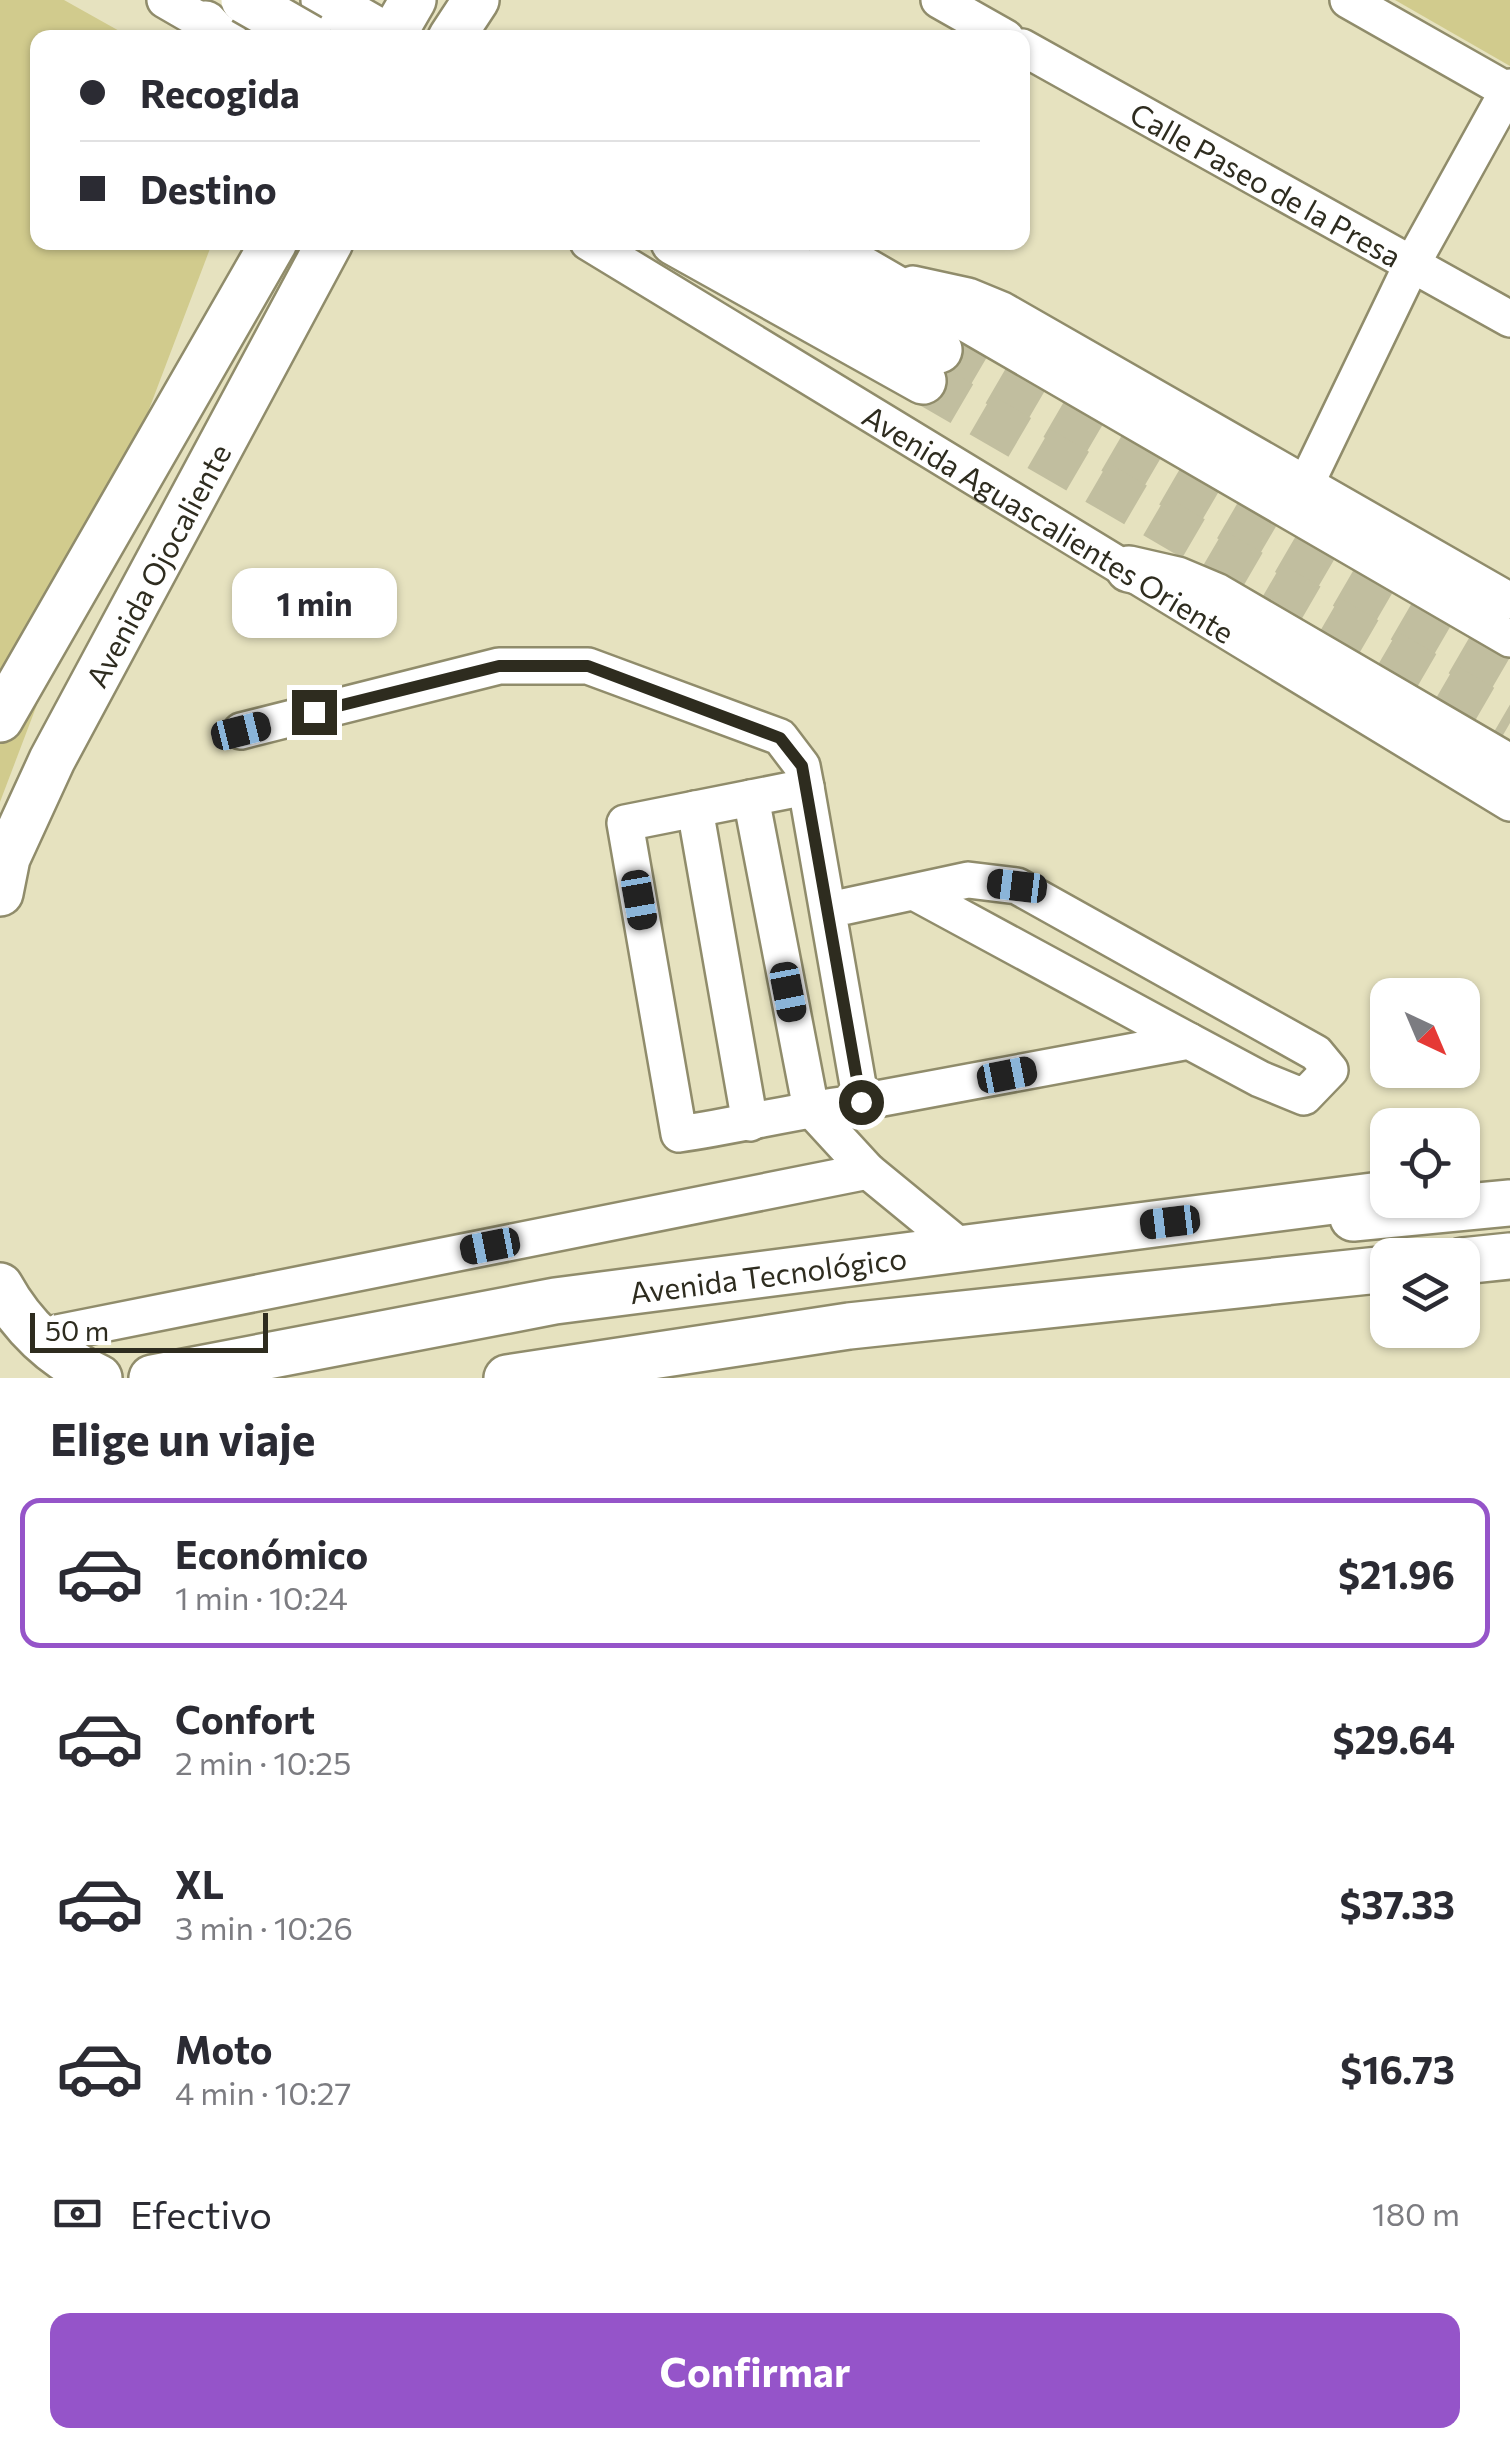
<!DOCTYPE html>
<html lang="es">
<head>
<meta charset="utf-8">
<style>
  :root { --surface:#fff; --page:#f7f7f7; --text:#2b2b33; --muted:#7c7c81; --line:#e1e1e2; --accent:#9554c9 }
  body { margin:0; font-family:Commissioner,sans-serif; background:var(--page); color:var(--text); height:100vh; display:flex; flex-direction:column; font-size:38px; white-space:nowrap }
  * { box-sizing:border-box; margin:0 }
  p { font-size:32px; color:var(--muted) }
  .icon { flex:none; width:55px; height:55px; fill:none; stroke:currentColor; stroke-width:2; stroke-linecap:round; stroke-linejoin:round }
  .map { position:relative; height:1378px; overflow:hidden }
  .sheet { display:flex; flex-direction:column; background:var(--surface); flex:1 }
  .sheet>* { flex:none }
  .banner { position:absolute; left:30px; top:30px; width:1000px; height:220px; border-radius:20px; box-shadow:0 2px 8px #0004; display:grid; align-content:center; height:220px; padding:0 50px; background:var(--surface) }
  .needle { width:65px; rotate:136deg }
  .controls { position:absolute; left:1370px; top:978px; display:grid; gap:20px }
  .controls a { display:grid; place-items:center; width:110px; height:110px; border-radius:20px; background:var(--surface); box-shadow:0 2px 8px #0004; font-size:50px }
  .scale { position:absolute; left:30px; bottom:25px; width:238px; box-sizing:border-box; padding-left:10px; border:5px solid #2e2c1f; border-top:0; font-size:28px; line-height:35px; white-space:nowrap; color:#2e2c1f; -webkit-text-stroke:8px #fff; paint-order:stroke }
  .end { position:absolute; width:45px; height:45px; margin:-22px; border:12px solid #2e2c1f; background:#fff; box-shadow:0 0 0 5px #fff }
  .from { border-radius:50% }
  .bubble { position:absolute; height:70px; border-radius:20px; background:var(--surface); box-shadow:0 2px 8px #0004; font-size:32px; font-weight:700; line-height:70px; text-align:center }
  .car { position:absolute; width:30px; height:60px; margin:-30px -15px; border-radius:12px; box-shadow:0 0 8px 2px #0007; background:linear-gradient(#222 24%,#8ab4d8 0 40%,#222 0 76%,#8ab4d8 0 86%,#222 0) }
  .banner b { display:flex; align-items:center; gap:35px; height:95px; font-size:38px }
  .banner b+b { border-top:2px solid var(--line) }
  .banner i { width:25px; height:25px; background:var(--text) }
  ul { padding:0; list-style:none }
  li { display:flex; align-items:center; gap:30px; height:150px; margin:0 20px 15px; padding:0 30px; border:5px solid transparent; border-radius:20px }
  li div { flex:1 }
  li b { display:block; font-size:38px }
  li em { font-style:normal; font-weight:700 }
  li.selected { border-color:var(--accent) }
  li>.icon { width:90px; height:90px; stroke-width:1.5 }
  h2 { padding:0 50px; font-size:45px; line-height:120px }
  .pay { display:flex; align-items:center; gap:25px; height:110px; padding:0 50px; font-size:38px }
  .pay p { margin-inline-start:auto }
  .cta { display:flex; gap:20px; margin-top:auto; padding:20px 50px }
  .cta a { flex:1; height:115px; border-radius:20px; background:var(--accent); color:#fff; font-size:40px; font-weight:700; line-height:115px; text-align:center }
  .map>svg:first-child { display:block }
  .green { fill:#d1cb8d }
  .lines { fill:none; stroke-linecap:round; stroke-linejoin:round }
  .major-tunnel { stroke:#c1be9f; stroke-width:45; stroke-dasharray:45 22; stroke-linecap:butt }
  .minor-casing { stroke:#908c6b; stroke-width:40 }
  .major-casing { stroke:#908c6b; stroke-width:50 }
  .minor { stroke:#fff; stroke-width:35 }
  .major { stroke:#fff; stroke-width:45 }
  .major-bridge-casing { stroke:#908c6b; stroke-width:50; stroke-linecap:butt }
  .major-bridge { stroke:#fff; stroke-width:45 }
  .route { stroke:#2e2c1f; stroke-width:12 }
  .labels { text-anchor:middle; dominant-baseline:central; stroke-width:10; stroke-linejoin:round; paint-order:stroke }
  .street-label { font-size:30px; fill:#2e2c1f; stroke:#fff }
</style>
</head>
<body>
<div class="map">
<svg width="1510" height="1378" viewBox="0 0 1510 1378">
  <rect width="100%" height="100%" fill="#e6e2bf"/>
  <g class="green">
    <polygon points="0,0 64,0 130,37 38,38 38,242 210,242 211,246 0,802"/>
    <polygon points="1395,0 1510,0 1510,66"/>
  </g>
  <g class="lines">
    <g class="major-tunnel">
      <polyline points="939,350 1510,683"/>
      <polyline points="923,381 1510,723"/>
    </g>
    <g class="minor-casing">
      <g id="minor">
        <polyline points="165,0 229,37"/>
        <polyline points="939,0 1006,38"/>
        <polyline points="1348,0 1510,92"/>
        <path id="s1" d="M1022,47L1510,319"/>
        <path id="s2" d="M588,242L1510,803"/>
        <polyline points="825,242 1510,639"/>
        <polyline points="913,284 968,296 1002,310 1510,601"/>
        <polyline points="1306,484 1412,264 1510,87"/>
        <polyline points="241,731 499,666 588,666 780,737 802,766 806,787"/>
        <polyline points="751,798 811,1109 868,1171 963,1249"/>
        <polyline points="695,809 750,1123"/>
        <polyline points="916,893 1189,1041"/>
        <path d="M829,910L968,880L1017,886L1316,1053L1330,1070L1304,1097L1260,1079L1189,1041L861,1102C800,1110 740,1125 679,1134L625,823L806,787L861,1102"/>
        <polyline points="37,1337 868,1171"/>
      </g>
    </g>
    <g class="major-casing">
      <g id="major">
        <polyline points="324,0 390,38"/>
        <polyline points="205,24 218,38"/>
        <polyline points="391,38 413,0"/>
        <polyline points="451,38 476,0"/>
        <polyline points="674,242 923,381"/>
        <polyline points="750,242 939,350"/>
        <polyline points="1129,569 1177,580 1215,596 1510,768"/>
        <polyline points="0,719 274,242"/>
        <path id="s3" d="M0,893L7,858L52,760L330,242"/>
        <polyline points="1353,1218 1510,1203"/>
        <polyline points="1462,1261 1510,1256"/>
        <path d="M0,1286C23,1328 56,1358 99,1378"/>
        <path id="s4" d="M152,1378L555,1301L1388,1194"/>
        <polyline points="507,1378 849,1326 1388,1269"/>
      </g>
    </g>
    <use href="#minor" class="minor"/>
    <use href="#major" class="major"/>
    <g class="major-bridge-casing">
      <polyline id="major-bridge" points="244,0 310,38"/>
    </g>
    <use href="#major-bridge" class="major-bridge"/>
  </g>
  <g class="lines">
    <polyline class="route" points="314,712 499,666 588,666 780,738 802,766 861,1102"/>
  </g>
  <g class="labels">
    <g class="street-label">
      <text stroke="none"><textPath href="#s1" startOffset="280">Calle Paseo de la Presa</textPath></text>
      <text stroke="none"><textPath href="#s2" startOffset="540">Avenida Aguascalientes Oriente</textPath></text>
      <text stroke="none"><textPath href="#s3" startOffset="365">Avenida Ojocaliente</textPath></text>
      <text stroke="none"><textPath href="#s4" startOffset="625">Avenida Tecnológico</textPath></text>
    </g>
  </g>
</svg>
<div class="controls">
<a><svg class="needle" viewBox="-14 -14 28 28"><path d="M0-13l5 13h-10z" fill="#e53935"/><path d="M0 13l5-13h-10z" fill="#7c7c81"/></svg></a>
<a><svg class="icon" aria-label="locate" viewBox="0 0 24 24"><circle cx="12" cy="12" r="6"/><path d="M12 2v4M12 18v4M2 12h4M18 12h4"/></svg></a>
<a><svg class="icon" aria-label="layers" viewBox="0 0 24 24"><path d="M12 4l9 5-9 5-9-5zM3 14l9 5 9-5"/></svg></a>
</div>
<div class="scale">50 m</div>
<i class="end from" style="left:861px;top:1102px"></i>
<i class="end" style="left:314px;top:712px"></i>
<div class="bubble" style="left:232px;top:568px;width:165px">1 min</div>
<i class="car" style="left:241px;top:731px;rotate:76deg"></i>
<i class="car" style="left:1017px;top:886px;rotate:277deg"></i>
<i class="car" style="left:639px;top:900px;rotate:170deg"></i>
<i class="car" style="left:788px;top:992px;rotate:169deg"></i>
<i class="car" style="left:1007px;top:1075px;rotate:79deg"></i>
<i class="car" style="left:1170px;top:1222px;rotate:263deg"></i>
<i class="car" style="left:490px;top:1246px;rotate:259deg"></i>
<div class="banner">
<b><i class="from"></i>Recogida</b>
<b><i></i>Destino</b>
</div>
</div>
<section class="sheet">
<h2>Elige un viaje</h2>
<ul>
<li class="selected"><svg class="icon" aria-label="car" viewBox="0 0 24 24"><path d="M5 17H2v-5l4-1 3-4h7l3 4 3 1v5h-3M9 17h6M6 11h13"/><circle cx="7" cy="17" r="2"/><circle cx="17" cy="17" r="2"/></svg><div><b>Económico</b><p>1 min · 10:24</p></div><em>$21.96</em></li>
<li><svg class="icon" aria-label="car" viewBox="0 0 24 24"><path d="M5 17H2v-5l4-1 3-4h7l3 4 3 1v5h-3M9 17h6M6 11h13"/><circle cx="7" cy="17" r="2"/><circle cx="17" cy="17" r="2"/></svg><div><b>Confort</b><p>2 min · 10:25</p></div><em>$29.64</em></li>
<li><svg class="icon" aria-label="car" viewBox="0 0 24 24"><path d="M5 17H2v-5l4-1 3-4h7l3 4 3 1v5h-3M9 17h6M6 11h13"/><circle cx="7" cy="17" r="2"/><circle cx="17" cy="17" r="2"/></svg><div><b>XL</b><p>3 min · 10:26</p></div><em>$37.33</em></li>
<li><svg class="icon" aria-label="car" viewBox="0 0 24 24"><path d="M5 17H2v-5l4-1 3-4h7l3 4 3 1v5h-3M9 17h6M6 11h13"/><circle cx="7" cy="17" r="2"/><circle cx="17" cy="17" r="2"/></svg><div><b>Moto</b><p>4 min · 10:27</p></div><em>$16.73</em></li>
</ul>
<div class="pay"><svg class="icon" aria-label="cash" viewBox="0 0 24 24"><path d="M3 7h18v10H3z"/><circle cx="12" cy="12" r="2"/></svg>Efectivo<p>180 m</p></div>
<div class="cta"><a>Confirmar</a></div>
</section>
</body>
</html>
